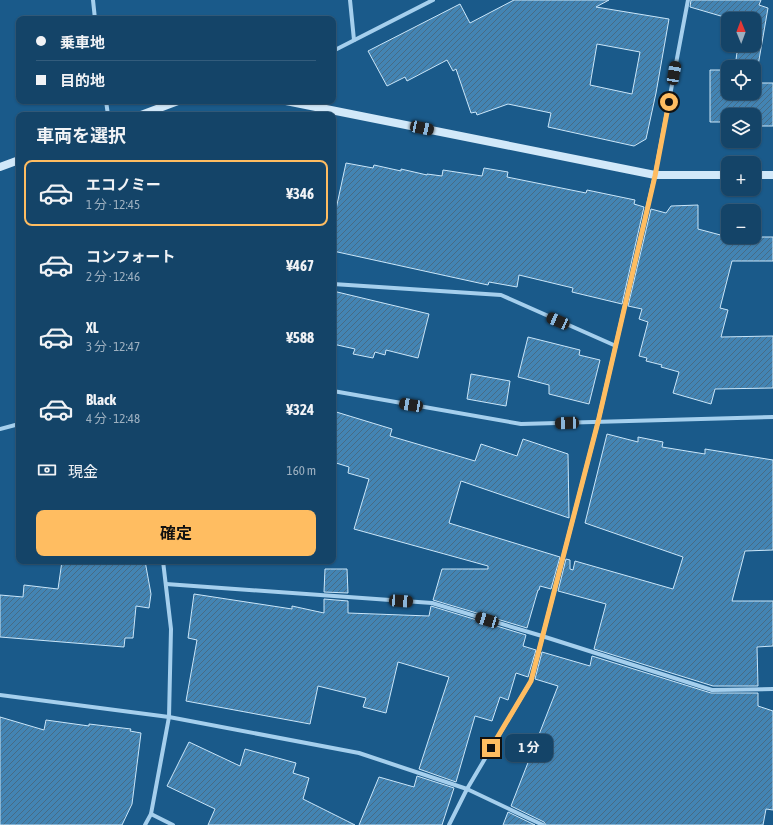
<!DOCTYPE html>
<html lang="ja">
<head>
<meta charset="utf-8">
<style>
  :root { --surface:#144468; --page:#214e71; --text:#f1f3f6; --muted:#9db0c0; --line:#335c7c; --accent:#ffbd61 }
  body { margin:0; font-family:"Asap Condensed","Noto Sans JP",sans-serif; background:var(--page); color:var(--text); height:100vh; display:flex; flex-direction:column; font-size:15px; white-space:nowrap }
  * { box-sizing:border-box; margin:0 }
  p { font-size:13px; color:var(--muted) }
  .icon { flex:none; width:22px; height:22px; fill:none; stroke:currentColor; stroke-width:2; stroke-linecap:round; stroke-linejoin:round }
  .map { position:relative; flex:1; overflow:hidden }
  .side { position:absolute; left:16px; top:112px; width:320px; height:452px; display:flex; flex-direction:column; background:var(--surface); border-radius:8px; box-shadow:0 1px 3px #0004,0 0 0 1px var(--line) }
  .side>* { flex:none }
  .top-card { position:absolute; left:16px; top:16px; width:320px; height:88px; border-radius:8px; box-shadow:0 1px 3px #0004,0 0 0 1px var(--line); display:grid; align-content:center; height:88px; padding:0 20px; background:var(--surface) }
  .needle { width:26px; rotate:359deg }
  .tools { position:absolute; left:721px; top:12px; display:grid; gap:8px }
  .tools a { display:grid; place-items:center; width:40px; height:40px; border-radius:8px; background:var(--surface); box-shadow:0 1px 3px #0004,0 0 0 1px var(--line); font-size:20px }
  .end { position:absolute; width:18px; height:18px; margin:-9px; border:5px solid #ffbd61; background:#111; box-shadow:0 0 0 2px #111 }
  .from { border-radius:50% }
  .bubble { position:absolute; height:28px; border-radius:8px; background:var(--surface); box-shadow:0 1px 3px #0004,0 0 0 1px var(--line); font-size:13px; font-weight:700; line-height:28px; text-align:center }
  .car { position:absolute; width:12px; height:24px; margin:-12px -6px; border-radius:5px; box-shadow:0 0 3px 1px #0007; background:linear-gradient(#222 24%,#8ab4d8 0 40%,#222 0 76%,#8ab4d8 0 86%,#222 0) }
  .top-card b { display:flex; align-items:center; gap:14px; height:38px; font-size:15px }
  .top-card b+b { border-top:1px solid var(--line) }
  .top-card i { width:10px; height:10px; background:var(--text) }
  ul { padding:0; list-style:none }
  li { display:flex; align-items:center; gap:12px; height:66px; margin:0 8px 6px; padding:0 12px; border:2px solid transparent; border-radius:8px }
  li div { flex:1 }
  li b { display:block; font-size:15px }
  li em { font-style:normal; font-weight:700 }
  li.selected { border-color:var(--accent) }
  li>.icon { width:36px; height:36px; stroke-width:1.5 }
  h2 { padding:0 20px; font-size:18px; line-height:48px }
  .pay { display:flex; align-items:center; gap:10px; height:44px; padding:0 20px; font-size:15px }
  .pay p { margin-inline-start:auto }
  .cta { display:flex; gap:8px; margin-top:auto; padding:8px 20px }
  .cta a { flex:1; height:46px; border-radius:8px; background:var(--accent); color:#111; font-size:16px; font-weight:700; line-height:46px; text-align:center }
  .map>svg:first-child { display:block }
  .building { fill:url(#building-hatch); stroke:#cae6f9; fill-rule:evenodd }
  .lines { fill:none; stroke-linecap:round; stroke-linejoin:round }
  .street { stroke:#a5cfed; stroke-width:4 }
  .secondary { stroke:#d1e8f9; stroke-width:8 }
  .route { stroke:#ffbd61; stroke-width:5 }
</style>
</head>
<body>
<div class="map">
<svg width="773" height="825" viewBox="0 0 773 825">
  <defs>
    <pattern id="building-hatch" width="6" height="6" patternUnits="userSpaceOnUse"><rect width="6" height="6" fill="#4384b3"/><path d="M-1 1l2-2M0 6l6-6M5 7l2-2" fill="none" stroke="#476b85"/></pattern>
  </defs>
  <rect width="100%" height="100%" fill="#1a5a8a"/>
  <g class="building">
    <path d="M514,0H609L596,7L669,19L656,93L646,139L634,146L548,127L551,113L508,104L477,115L476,112L471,113L456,69L453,71L447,60L407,81L405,77L387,86L368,51L460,4L470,23ZM597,44L640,52L632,94L590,85Z"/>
    <polygon points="691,0 761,0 759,5 768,8 755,83 773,83 773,126 754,126 754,115 728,115 728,126 726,126 726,122 710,122 710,70 728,70 728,93 754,93 754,67 735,67 738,45 754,45 754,19 731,19 690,7"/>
    <polygon points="346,163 373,168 374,165 401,171 401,169 427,175 427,174 442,176 443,170 482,176 484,168 508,172 507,177 586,193 587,190 635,200 634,204 644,207 622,304 572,292 573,288 519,275 517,287 489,282 488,285 333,251 333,223"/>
    <polygon points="698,205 698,229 728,237 773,237 773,261 732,261 720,308 728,310 721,337 773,336 773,388 715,389 711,404 673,393 679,372 661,367 662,365 646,361 647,358 639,356 648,322 639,319 642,309 628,306 651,209 666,213 671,206"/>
    <polygon points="333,291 429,314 418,358 386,350 385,355 375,352 373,358 353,354 355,349 333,344"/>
    <polygon points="528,337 580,350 579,355 600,360 589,404 549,394 549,385 518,377"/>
    <polygon points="471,374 510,381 506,406 467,399"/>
    <polygon points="333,411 392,429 390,436 475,461 481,444 517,456 523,439 568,454 569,518 461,481 449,523 560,557 551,589 540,586 539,590 538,590 527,628 433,600 442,569 488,569 488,566 354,529 369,479 348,473 349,467 333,462"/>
    <polygon points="607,434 638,442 638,437 663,442 662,447 705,454 705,449 773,460 773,550 745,551 732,601 773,601 773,646 757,647 758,686 713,686 594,649 606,604 558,591 566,559 570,560 570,569 573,570 575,561 673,589 683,557 585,523"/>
    <polygon points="62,561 145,561 151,594 149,608 136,606 133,638 125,638 124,647 0,637 0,595 23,597 24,585 58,589"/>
    <polygon points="325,569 347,569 348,593 324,592"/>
    <polygon points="194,594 292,609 292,606 324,613 324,599 348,601 348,613 429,616 431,606 526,635 523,646 536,650 528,677 516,673 508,700 500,697 492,721 475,716 456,782 419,769 449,677 398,662 386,713 363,707 366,698 318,686 310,724 186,701 197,640 188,638"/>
    <polygon points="542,652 590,666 592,656 711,693 758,693 758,706 773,711 773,810 766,809 763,825 546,825 544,822 511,806 558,686 535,679"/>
    <polygon points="0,717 44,730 46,720 89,726 89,724 131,729 130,731 141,733 132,804 122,825 0,825"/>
    <polygon points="189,742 240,766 245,749 296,763 293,773 309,778 303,799 355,825 208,825 215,809 167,786"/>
    <polygon points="417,776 454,788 442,825 359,825 379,777 414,787"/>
    <polygon points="508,812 535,825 503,825"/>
  </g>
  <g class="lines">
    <g class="street">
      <polyline points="93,0 95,19"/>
      <polyline points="350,0 354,40"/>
      <polyline points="333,51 433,0"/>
      <polyline points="106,101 108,115"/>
      <polyline points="333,284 501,295 616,346"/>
      <polyline points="333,391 521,424 773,417"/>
      <polyline points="0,429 19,424"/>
      <polyline points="166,584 432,603 542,636 712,690 773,689"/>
      <polyline points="0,695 169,717 359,753 467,789 543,825"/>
      <polyline points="151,814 173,825"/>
      <polyline points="145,825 151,814 169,717 171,629 163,561"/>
      <polyline points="449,825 467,789 531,681 598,422 655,175 688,0"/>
    </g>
    <g class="secondary">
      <polyline points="286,101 655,175 728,175"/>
      <polyline points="141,115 178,101"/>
      <polyline points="0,167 19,160"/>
      <polyline points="754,175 773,175"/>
    </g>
  </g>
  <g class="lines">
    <polyline class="route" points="491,748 531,681 598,422 655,176 669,102"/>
  </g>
</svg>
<div class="tools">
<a><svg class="needle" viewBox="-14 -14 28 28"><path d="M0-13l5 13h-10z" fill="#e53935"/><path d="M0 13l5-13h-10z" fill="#9db0c0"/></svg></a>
<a><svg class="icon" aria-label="locate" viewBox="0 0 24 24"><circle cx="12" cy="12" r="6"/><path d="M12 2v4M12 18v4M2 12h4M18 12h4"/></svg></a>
<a><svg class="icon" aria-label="layers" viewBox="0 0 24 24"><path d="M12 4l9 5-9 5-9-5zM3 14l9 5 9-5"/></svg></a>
<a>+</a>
<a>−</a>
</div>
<i class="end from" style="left:669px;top:102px"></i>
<i class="end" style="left:491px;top:748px"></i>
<div class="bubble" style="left:505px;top:734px;width:48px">1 分</div>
<i class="car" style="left:674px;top:73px;rotate:10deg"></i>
<i class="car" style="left:422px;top:128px;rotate:102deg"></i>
<i class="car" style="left:558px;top:321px;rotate:294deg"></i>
<i class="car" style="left:411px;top:405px;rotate:280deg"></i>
<i class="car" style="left:567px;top:423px;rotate:268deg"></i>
<i class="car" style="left:401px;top:601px;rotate:94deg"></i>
<i class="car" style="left:487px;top:620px;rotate:287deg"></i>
<div class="top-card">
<b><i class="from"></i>乗車地</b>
<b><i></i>目的地</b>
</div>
<section class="side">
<h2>車両を選択</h2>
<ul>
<li class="selected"><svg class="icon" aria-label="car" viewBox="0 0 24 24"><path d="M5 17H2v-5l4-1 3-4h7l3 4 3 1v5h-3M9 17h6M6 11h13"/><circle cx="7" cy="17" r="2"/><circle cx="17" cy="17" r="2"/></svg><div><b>エコノミー</b><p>1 分 · 12:45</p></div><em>¥346</em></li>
<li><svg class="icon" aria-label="car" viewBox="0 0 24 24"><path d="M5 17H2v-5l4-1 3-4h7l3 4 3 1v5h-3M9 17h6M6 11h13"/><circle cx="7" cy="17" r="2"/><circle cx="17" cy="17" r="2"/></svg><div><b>コンフォート</b><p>2 分 · 12:46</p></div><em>¥467</em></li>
<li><svg class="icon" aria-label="car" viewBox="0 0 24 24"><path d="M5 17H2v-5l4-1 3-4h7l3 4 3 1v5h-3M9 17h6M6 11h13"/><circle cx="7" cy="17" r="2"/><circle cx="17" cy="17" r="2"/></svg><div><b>XL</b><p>3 分 · 12:47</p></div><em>¥588</em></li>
<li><svg class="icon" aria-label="car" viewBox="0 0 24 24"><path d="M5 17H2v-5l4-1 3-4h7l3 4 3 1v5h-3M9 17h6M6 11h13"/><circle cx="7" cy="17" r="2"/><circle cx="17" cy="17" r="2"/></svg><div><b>Black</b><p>4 分 · 12:48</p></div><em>¥324</em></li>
</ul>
<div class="pay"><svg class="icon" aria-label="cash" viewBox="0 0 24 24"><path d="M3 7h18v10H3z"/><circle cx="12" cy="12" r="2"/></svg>現金<p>160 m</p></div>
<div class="cta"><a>確定</a></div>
</section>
</div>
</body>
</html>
